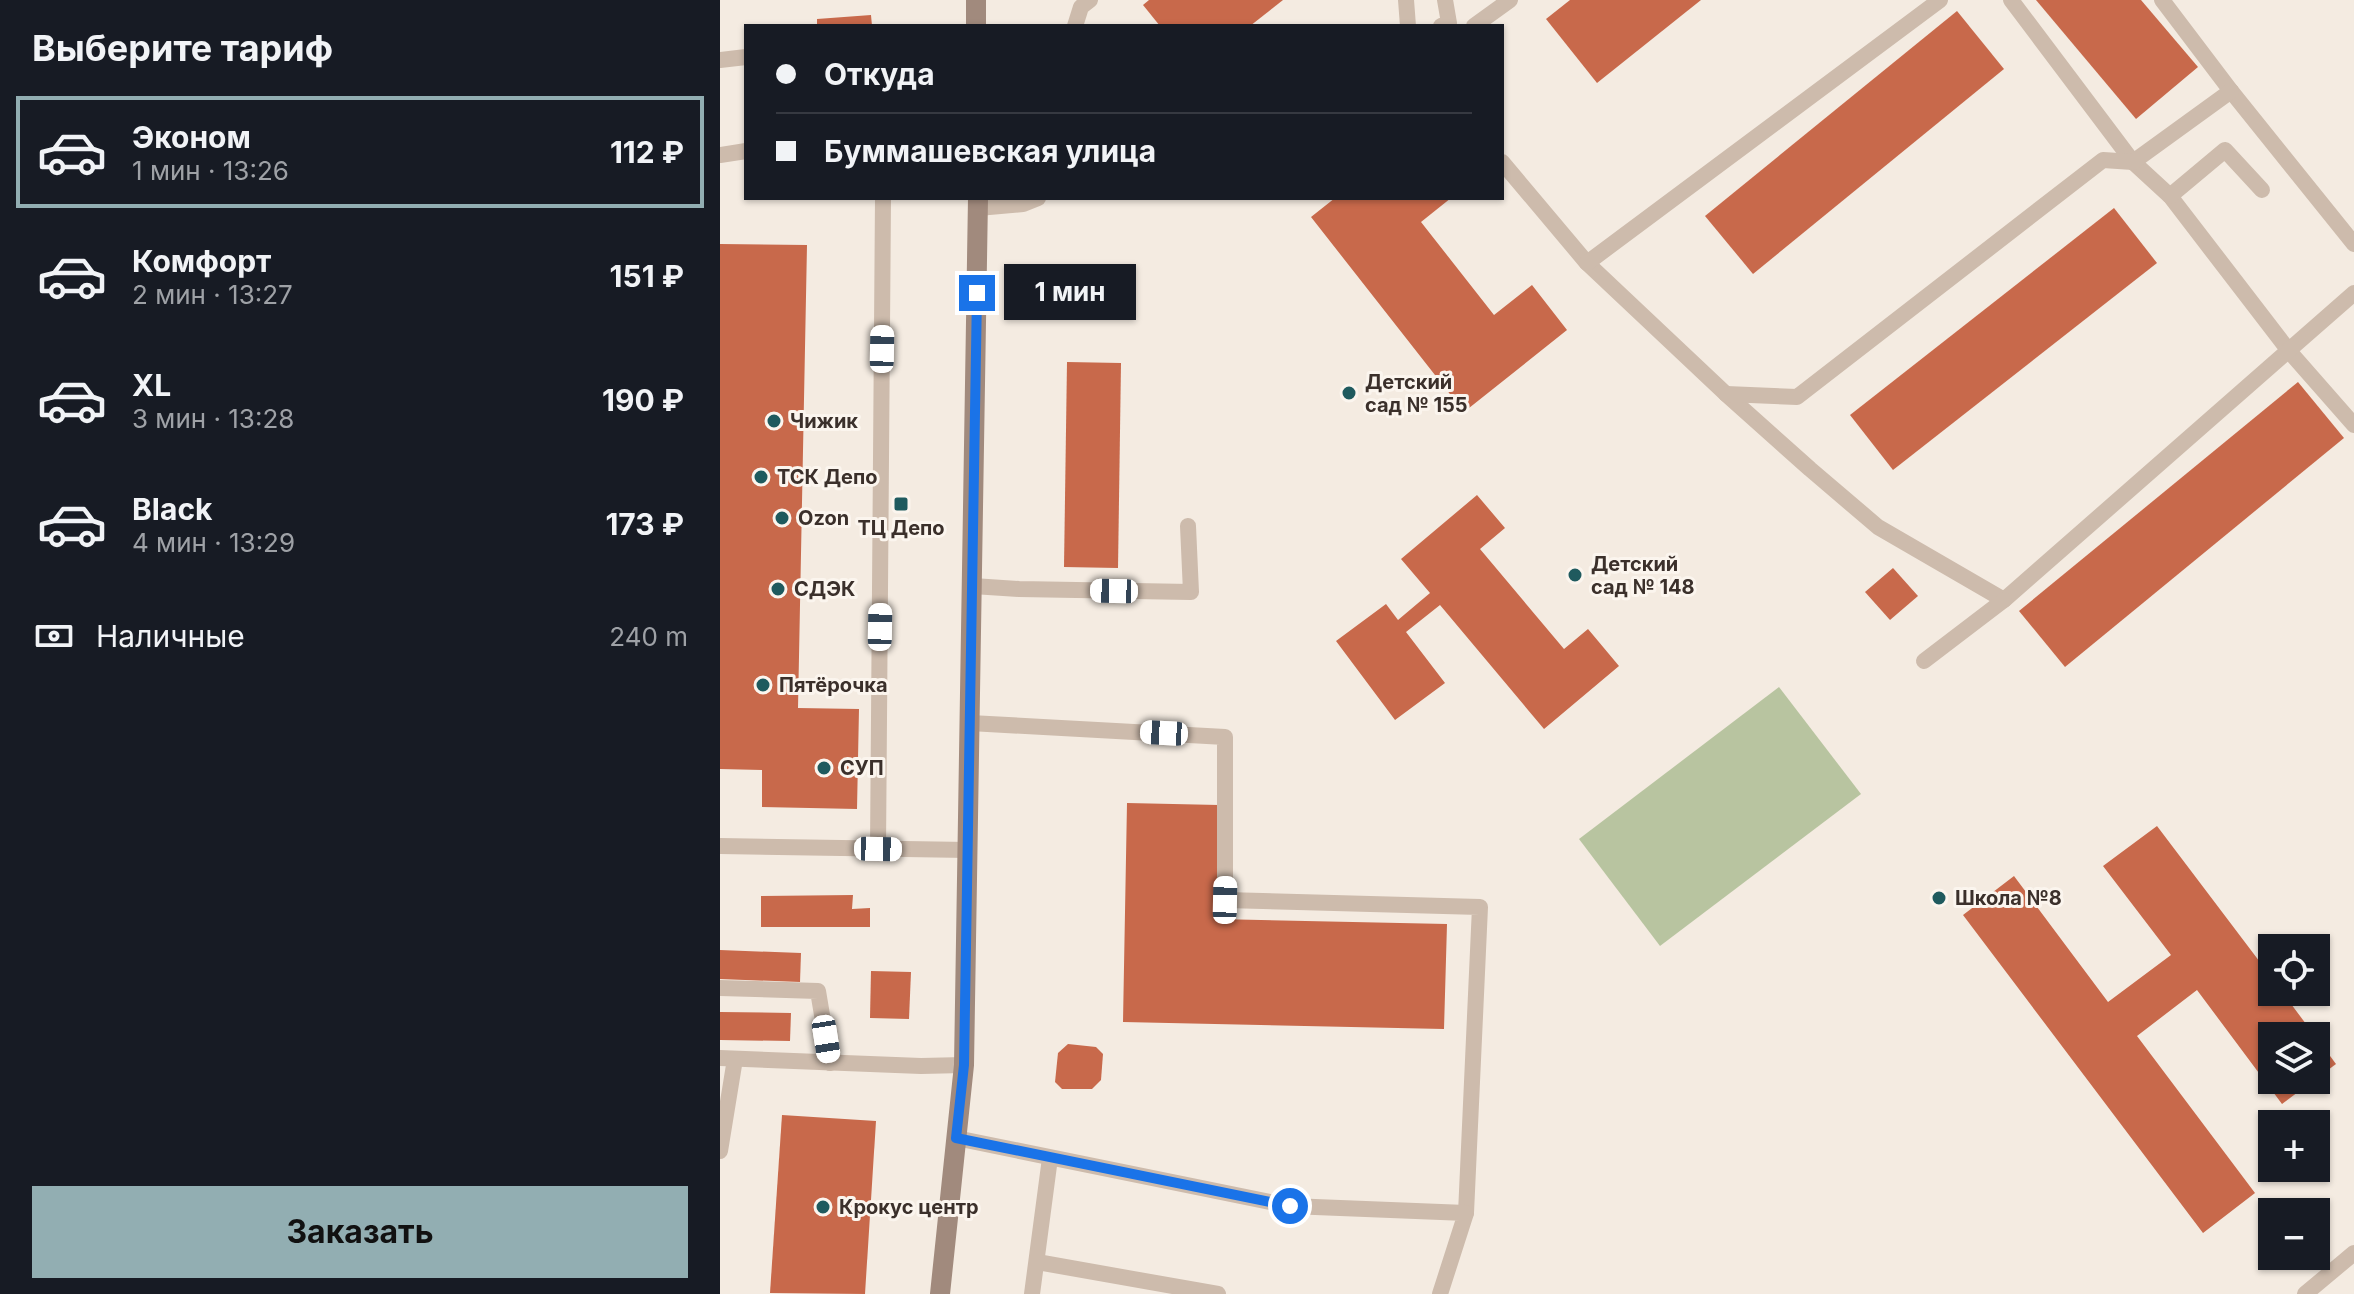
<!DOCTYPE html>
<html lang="ru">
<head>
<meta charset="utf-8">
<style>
  :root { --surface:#171b24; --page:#242831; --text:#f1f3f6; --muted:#9ea1a6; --line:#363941; --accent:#92aeb2 }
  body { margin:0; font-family:Inter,sans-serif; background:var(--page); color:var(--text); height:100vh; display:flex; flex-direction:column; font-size:30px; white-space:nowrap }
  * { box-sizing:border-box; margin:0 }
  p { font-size:26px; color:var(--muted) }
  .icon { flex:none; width:44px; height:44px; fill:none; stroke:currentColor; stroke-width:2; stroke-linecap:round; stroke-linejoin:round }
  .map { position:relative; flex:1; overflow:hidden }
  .details { display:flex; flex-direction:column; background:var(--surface); width:720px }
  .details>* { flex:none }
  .banner { position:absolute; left:24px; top:24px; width:760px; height:176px; border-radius:0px; box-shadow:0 2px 6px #0004; display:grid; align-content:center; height:176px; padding:0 32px; background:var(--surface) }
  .controls { position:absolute; left:1538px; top:934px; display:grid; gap:16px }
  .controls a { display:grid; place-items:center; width:72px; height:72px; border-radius:0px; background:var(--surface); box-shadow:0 2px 6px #0004; font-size:40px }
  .end { position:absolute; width:36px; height:36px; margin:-18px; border:10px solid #1a73e8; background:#fff; box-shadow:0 0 0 4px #fff }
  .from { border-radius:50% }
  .bubble { position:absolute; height:56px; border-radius:0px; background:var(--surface); box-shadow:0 2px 6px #0004; font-size:26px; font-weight:700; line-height:56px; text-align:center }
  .car { position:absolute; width:24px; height:48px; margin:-24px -12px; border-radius:10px; box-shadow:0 0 6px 2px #0007; background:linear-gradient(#fff 24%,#345 0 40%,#fff 0 76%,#345 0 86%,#fff 0) }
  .banner b { display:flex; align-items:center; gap:28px; height:76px; font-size:30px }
  .banner b+b { border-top:2px solid var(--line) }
  .banner i { width:20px; height:20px; background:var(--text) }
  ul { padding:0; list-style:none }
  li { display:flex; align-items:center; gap:24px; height:112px; margin:0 16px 12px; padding:0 16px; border:4px solid transparent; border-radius:0px }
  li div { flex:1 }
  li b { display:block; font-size:30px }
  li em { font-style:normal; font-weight:700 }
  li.active { border-color:var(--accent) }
  li>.icon { width:72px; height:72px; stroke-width:1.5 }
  h2 { padding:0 32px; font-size:36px; line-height:96px }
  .pay { display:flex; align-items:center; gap:20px; height:88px; padding:0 32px; font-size:30px }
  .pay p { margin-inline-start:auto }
  .cta { display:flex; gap:16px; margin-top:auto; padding:16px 32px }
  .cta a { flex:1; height:92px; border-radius:0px; background:var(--accent); color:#111; font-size:32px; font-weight:700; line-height:92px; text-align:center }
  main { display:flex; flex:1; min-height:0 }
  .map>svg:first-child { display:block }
  .green { fill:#b8c4a0 }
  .building { fill:#c8694b }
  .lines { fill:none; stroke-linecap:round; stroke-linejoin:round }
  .lane { stroke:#cdbbac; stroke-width:16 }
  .secondary { stroke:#a18a7d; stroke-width:20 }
  .route { stroke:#1a73e8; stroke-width:10 }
  .poi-dot { fill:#1f5a5e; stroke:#fbf5ee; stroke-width:3 }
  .labels { text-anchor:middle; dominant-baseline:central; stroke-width:6; stroke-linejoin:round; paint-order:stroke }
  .poi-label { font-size:20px; font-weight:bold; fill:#3b302b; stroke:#fbf5ee; text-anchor:start }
</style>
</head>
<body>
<main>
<section class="details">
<h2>Выберите тариф</h2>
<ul>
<li class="active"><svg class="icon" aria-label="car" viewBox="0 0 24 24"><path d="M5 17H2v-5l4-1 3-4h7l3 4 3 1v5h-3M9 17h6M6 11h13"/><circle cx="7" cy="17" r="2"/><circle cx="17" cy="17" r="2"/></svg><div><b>Эконом</b><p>1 мин · 13:26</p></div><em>112 ₽</em></li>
<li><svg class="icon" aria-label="car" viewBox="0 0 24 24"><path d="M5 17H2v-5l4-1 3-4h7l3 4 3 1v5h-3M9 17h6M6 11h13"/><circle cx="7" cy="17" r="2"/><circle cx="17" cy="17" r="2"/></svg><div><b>Комфорт</b><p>2 мин · 13:27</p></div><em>151 ₽</em></li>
<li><svg class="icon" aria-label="car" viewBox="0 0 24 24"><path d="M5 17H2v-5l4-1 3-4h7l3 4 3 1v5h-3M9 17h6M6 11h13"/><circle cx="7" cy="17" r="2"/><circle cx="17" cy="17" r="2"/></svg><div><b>XL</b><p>3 мин · 13:28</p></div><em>190 ₽</em></li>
<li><svg class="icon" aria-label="car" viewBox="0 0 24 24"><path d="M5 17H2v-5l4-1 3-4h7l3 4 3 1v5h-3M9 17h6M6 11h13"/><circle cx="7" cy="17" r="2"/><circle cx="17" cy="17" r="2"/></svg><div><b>Black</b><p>4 мин · 13:29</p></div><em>173 ₽</em></li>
</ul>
<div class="pay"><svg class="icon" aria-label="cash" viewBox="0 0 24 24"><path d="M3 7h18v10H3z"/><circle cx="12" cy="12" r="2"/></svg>Наличные<p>240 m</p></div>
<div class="cta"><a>Заказать</a></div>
</section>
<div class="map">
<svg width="1634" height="1294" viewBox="0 0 1634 1294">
  <rect width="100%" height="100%" fill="#f4ebe1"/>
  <polygon class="green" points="1059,687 1141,794 940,946 859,839"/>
  <g class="building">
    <polygon points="429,0 563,0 530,26 440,26 423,5"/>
    <polygon points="850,0 981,0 877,83 826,19"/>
    <polygon points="1316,0 1421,0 1478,67 1416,119"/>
    <polygon points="1237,11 1284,69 1033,274 985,216"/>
    <polygon points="151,15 152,26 97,26 97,19"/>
    <polygon points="615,198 731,198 701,222 774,315 812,285 847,330 744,412 591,217"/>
    <polygon points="1394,208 1437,263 1173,470 1130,415"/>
    <polygon points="0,244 87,245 78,708 139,709 137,809 42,807 42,770 0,769"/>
    <polygon points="347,362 401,363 398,568 344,567"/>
    <polygon points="1578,382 1624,438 1345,667 1299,611"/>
    <polygon points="757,495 785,528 760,549 844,649 868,629 899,666 824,729 720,605 686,632 725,683 675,720 616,641 666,604 678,620 710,593 681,559"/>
    <polygon points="1173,568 1198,596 1170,620 1145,592"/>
    <polygon points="407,803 499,805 496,919 727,924 724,1029 403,1022"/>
    <polygon points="1437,826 1552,978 1552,992 1562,992 1595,1036 1552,1036 1552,1080 1594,1080 1562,1104 1477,990 1417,1036 1535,1193 1483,1233 1243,915 1294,876 1388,1002 1451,955 1383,866"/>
    <polygon points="133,895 132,909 150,908 150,927 41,927 41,896"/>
    <polygon points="0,950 81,953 80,982 0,979"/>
    <polygon points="151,971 191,972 189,1019 150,1018"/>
    <polygon points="0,1012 71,1013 70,1041 0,1040"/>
    <polygon points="1596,1037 1616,1064 1596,1079"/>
    <polygon points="348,1044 376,1047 383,1054 381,1080 372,1089 342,1089 335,1082 338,1053"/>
    <polygon points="62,1115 156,1121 145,1294 50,1293"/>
  </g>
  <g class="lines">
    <g class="lane">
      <polyline points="686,0 688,26"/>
      <polyline points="1291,0 1413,162 1450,196 1569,351 1634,425"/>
      <polyline points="1442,0 1511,91 1634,244"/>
      <polyline points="355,26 361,7 370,0"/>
      <polyline points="721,26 729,23 725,0"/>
      <polyline points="754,26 790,0"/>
      <polyline points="0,60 26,57"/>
      <polyline points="0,155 26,151"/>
      <polyline points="782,162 867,263 1006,394 1090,469 1158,527 1284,600 1634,293"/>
      <polyline points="1450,196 1505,150 1542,190"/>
      <polyline points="258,208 303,204 318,198"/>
      <polyline points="867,263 1220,0"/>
      <polyline points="1006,394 1077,397 1383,160 1413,162 1511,91"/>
      <polyline points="253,586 299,589 471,592 468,526"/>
      <polyline points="1204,661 1284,600"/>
      <polyline points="250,723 505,737 505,900 760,907 746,1213"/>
      <polyline points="0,846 248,850"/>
      <polyline points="158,849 163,198"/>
      <polyline points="0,988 98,991 110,1063"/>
      <polyline points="0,1058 201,1066 244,1065"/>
      <polyline points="236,1138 570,1206 746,1213 720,1294"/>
      <polyline points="0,1151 15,1059"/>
      <polyline points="317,1262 498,1294"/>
      <polyline points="312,1294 330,1158"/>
      <polyline points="1585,1294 1634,1253"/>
    </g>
    <g class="secondary">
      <polyline points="256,0 256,26"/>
      <polyline points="220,1294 244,1065 258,198"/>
    </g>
  </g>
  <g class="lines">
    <polyline class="route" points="257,293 244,1065 236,1138 570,1206"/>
  </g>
  <g class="poi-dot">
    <circle cx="629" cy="393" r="8"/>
    <circle cx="54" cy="421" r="8"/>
    <circle cx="41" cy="477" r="8"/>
    <rect x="173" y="496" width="16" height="16" rx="4"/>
    <circle cx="62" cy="518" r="8"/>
    <circle cx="855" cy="575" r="8"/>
    <circle cx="58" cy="589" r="8"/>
    <circle cx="43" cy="685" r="8"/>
    <circle cx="104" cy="768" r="8"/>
    <circle cx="1219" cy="898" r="8"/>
    <circle cx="103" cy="1207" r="8"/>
  </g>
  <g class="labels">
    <g class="poi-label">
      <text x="645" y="382">Детский<tspan x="645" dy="23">сад № 155</tspan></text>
      <text x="70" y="421">Чижик</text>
      <text x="57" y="477">ТСК Депо</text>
      <text x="78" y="518">Ozon</text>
      <text x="181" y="528" text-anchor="middle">ТЦ Депо</text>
      <text x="871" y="564">Детский<tspan x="871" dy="23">сад № 148</tspan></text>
      <text x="74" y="589">СДЭК</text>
      <text x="59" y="685">Пятёрочка</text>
      <text x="120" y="768">СУП</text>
      <text x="1235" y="898">Школа №8</text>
      <text x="119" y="1207">Крокус центр</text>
    </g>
  </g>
</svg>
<div class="controls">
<a><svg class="icon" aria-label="locate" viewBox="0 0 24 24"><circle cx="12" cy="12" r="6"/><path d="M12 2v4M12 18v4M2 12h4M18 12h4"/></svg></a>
<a><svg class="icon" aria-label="layers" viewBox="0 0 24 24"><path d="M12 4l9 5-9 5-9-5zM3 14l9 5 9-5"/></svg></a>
<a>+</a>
<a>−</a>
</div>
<i class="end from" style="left:570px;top:1206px"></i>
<i class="end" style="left:257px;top:293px"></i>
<div class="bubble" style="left:284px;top:264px;width:132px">1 мин</div>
<i class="car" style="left:162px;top:349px;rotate:1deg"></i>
<i class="car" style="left:394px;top:591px;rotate:271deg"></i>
<i class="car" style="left:160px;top:627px;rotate:1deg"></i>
<i class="car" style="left:444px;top:733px;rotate:273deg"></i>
<i class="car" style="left:158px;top:849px;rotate:91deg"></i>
<i class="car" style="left:505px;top:900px;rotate:1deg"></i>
<i class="car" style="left:106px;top:1039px;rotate:171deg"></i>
<div class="banner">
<b><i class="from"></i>Откуда</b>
<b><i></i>Буммашевская улица</b>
</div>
</div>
</main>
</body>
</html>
